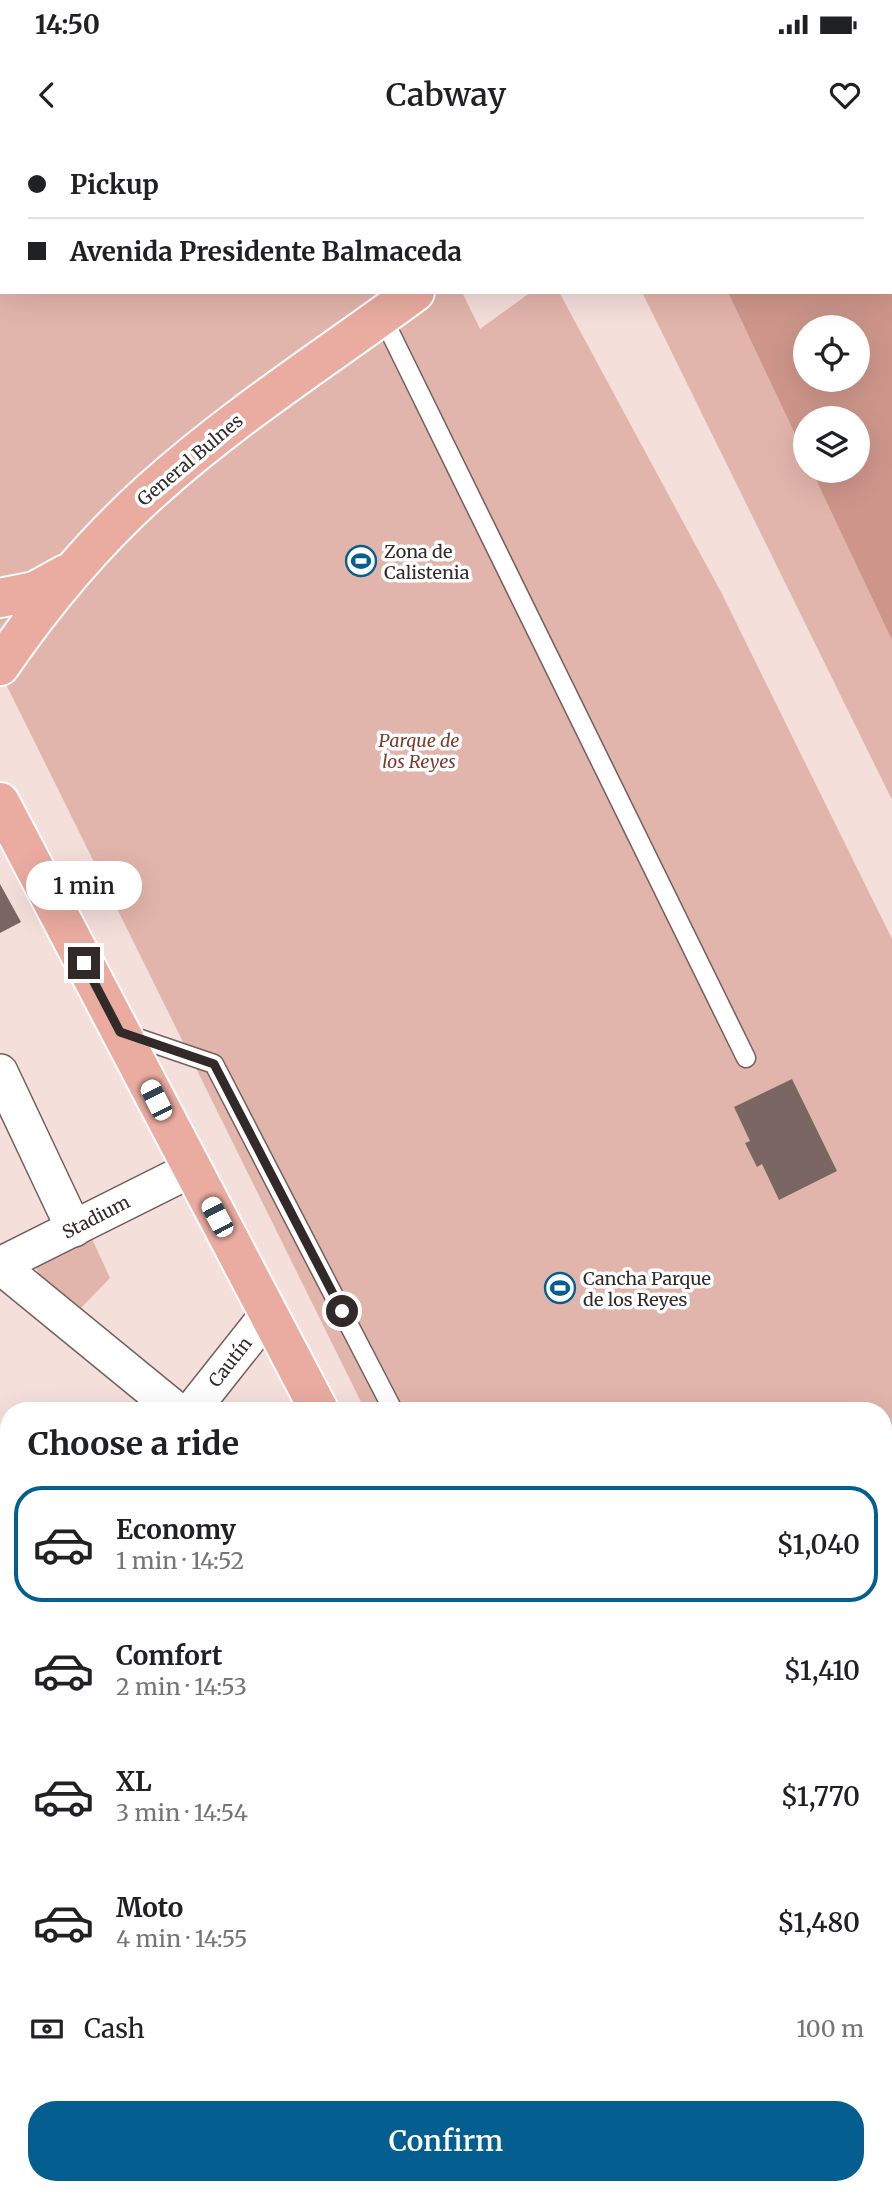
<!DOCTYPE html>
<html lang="en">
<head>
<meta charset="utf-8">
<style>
  :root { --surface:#fff; --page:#f6f6f6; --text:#202124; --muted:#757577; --line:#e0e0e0; --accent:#045f90 }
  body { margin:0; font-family:Merriweather,serif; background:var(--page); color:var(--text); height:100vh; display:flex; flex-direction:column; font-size:26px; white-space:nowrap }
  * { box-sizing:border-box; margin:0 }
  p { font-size:23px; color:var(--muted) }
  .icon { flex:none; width:38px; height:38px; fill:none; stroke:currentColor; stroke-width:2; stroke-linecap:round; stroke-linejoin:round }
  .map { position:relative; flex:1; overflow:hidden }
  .drawer { position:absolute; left:0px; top:1262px; width:892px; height:793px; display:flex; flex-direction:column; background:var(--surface); border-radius:28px 28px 0 0; box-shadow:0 7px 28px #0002 }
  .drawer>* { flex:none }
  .banner { position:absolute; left:0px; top:0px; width:892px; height:154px; box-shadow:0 7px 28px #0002; display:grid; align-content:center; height:154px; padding:0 28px; background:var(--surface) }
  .tools { position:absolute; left:793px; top:175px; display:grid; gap:14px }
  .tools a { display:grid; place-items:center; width:77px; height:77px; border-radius:50%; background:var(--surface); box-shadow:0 7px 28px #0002; font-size:35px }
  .end { position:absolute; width:32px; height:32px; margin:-16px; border:9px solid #322a29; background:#fff; box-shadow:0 0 0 4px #fff }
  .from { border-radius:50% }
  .bubble { position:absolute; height:49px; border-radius:24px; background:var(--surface); box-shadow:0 7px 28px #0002; font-size:23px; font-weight:600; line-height:49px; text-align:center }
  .car { position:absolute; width:21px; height:42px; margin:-21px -10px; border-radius:9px; box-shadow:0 0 5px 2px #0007; background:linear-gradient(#fff 24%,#345 0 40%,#fff 0 76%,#345 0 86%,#fff 0) }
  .banner b { display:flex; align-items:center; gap:24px; height:66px; font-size:26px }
  .banner b+b { border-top:2px solid var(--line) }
  .banner i { width:18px; height:18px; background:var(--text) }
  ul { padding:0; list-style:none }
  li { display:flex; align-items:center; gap:21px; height:116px; margin:0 14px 10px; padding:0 14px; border:4px solid transparent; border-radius:28px }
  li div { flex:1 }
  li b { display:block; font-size:26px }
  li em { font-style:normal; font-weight:600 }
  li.active { border-color:var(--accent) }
  li>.icon { width:63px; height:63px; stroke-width:1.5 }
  h2 { padding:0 28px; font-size:32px; line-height:84px }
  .pay { display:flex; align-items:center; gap:18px; height:77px; padding:0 28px; font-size:26px }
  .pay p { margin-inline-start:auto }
  .button { display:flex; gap:14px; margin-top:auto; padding:14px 28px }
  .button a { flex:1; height:80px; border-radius:28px; background:var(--accent); color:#fff; font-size:28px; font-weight:600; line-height:80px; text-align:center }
  .status { display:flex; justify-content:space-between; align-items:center; height:49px; padding:0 35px; background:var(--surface); direction:ltr }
  .status svg { height:19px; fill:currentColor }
  header { display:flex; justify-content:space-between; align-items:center; height:91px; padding:0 28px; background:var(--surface); font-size:32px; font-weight:600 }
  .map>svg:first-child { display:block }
  .green { fill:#e2b5ac; fill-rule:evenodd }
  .water { fill:#ce968b; fill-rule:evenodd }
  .building { fill:#7a6763 }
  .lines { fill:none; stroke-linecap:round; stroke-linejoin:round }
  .service-casing { stroke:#73605d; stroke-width:21 }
  .pedestrian-casing { stroke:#73605d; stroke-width:30 }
  .minor-casing { stroke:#73605d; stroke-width:38 }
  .secondary-casing { stroke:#73605d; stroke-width:42 }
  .primary-casing { stroke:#fff; stroke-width:42 }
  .service { stroke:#fff; stroke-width:18 }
  .pedestrian { stroke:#fff; stroke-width:26 }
  .minor { stroke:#fff; stroke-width:35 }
  .secondary { stroke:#fff; stroke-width:38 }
  .primary { stroke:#eaaca1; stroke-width:38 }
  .route { stroke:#322a29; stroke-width:9 }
  .labels { text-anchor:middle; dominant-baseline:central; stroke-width:7; stroke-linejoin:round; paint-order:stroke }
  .street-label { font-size:18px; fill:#322a29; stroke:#fff }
  .poi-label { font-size:18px; fill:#322a29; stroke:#fff; text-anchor:start }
  .park-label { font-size:18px; font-style:italic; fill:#803a2e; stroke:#fff }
</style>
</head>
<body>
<div class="status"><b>14:50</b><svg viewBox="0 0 49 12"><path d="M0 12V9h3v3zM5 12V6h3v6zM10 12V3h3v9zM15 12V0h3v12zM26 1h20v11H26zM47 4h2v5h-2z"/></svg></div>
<header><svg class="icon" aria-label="back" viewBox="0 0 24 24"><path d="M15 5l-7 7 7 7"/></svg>Cabway<svg class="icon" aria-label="heart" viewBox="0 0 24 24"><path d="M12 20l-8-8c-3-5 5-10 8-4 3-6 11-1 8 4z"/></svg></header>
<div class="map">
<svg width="892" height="2054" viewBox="0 0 892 2054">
  <rect width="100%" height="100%" fill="#f5dfdb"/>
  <g class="green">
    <polygon points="0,0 474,0 2,2 2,152 462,152 480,189 531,152 559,152 722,454 892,799 892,2054 771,2054 766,2046 884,2046 884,1270 365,1270 0,532"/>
    <path d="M564,0H892V660L642,152H891V2ZM805,187H858V240H805ZM805,278H858V331H805Z"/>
    <polygon points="87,1088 110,1138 79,1170 45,1145 30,1117"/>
    <polygon points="615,2046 679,2046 683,2054 608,2054"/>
  </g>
  <g class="water">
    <polygon points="656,0 839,0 840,2 657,2"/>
    <path d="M891,101L892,103V500L812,331H858V278H805V315L728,152H891ZM805,187H858V240H805Z"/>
  </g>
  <g class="building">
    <polygon points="0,744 21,782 0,793"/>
    <polygon points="792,939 837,1031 779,1060 762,1024 757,1027 745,1003 750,1001 734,967"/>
    <polygon points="382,2046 433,2046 444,2054 375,2054"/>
  </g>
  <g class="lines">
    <g class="service-casing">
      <g id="service">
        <polyline points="382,176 746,918"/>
        <polyline points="126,894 214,924 393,1270"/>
      </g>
    </g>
    <g class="pedestrian-casing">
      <polyline id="pedestrian" points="0,2001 9,2008"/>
    </g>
    <g class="minor-casing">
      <g id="minor">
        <polyline points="0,932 74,1089"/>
        <polyline points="0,1125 192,1029"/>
        <polyline points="0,1126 176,1270"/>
        <polyline points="192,1270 268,1174"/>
        <polyline points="0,1356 9,1364"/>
        <polyline points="0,1512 9,1501"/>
        <polyline points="0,1602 9,1609"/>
        <polyline points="292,2046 302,2054"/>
      </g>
    </g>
    <g class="secondary-casing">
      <g id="secondary">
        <polyline points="83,2054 89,2046"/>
        <polyline points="139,2054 145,2046"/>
      </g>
    </g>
    <g class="primary-casing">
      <g id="primary">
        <polyline points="630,2 633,0"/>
        <polyline points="0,458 35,451 66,434"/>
        <path d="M0,526C44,462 95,401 152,350C234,276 327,217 415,152"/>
        <polyline points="0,662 319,1270"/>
        <polyline points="724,2046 729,2054"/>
      </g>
    </g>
    <use href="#service" class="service"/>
    <use href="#pedestrian" class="pedestrian"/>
    <use href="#minor" class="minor"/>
    <use href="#secondary" class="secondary"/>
    <use href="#primary" class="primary"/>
  </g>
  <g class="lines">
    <polyline class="route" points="84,823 120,892 214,924 342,1171"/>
  </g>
  <defs>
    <g id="stadium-ring" transform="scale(1.575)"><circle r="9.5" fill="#fff" stroke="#045f90" stroke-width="1.5"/><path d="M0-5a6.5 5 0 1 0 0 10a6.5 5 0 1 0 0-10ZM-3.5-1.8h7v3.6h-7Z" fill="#045f90"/></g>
  </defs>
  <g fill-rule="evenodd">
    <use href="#stadium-ring" x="361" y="421"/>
    <use href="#stadium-ring" x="560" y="1148"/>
  </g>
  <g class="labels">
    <g class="street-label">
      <text transform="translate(190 320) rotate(-40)">General Bulnes</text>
      <text transform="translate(96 1077) rotate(-27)">Stadium</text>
      <text transform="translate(230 1222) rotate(-52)">Cautín</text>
    </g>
    <g class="poi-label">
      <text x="384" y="411">Zona de<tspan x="384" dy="21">Calistenia</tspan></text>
      <text x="583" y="1138">Cancha Parque<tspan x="583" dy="21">de los Reyes</tspan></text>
    </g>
    <g class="park-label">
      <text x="419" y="600">Parque de<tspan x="419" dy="21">los Reyes</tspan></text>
    </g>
  </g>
</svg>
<div class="tools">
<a><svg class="icon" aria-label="locate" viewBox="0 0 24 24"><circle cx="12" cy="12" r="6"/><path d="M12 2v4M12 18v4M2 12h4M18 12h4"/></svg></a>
<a><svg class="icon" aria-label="layers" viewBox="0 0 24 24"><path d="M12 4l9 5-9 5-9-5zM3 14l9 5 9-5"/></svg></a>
</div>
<i class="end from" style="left:342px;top:1171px"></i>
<i class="end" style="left:84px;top:823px"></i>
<div class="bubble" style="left:26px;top:721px;width:116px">1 min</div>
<i class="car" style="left:156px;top:960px;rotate:333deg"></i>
<i class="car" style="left:217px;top:1077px;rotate:332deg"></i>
<div class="banner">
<b><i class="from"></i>Pickup</b>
<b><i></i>Avenida Presidente Balmaceda</b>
</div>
<section class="drawer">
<h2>Choose a ride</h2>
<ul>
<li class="active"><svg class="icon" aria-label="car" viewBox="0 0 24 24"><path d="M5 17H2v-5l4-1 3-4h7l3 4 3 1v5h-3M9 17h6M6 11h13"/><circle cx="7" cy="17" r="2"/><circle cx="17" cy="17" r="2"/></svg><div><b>Economy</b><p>1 min · 14:52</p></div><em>$1,040</em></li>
<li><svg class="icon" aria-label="car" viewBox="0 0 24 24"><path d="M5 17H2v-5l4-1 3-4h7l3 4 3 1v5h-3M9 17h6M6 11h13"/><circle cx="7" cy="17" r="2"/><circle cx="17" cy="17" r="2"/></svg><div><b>Comfort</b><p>2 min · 14:53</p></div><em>$1,410</em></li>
<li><svg class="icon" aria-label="car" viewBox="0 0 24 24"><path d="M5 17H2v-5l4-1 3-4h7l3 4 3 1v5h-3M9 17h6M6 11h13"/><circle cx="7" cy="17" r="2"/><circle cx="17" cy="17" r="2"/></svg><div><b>XL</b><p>3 min · 14:54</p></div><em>$1,770</em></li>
<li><svg class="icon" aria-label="car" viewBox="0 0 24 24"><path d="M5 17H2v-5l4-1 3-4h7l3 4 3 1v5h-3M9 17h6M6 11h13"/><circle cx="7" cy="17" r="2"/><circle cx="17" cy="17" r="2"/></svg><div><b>Moto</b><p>4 min · 14:55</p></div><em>$1,480</em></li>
</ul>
<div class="pay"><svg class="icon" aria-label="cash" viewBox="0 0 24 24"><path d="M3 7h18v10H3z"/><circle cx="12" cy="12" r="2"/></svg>Cash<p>100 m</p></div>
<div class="button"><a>Confirm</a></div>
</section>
</div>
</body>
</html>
